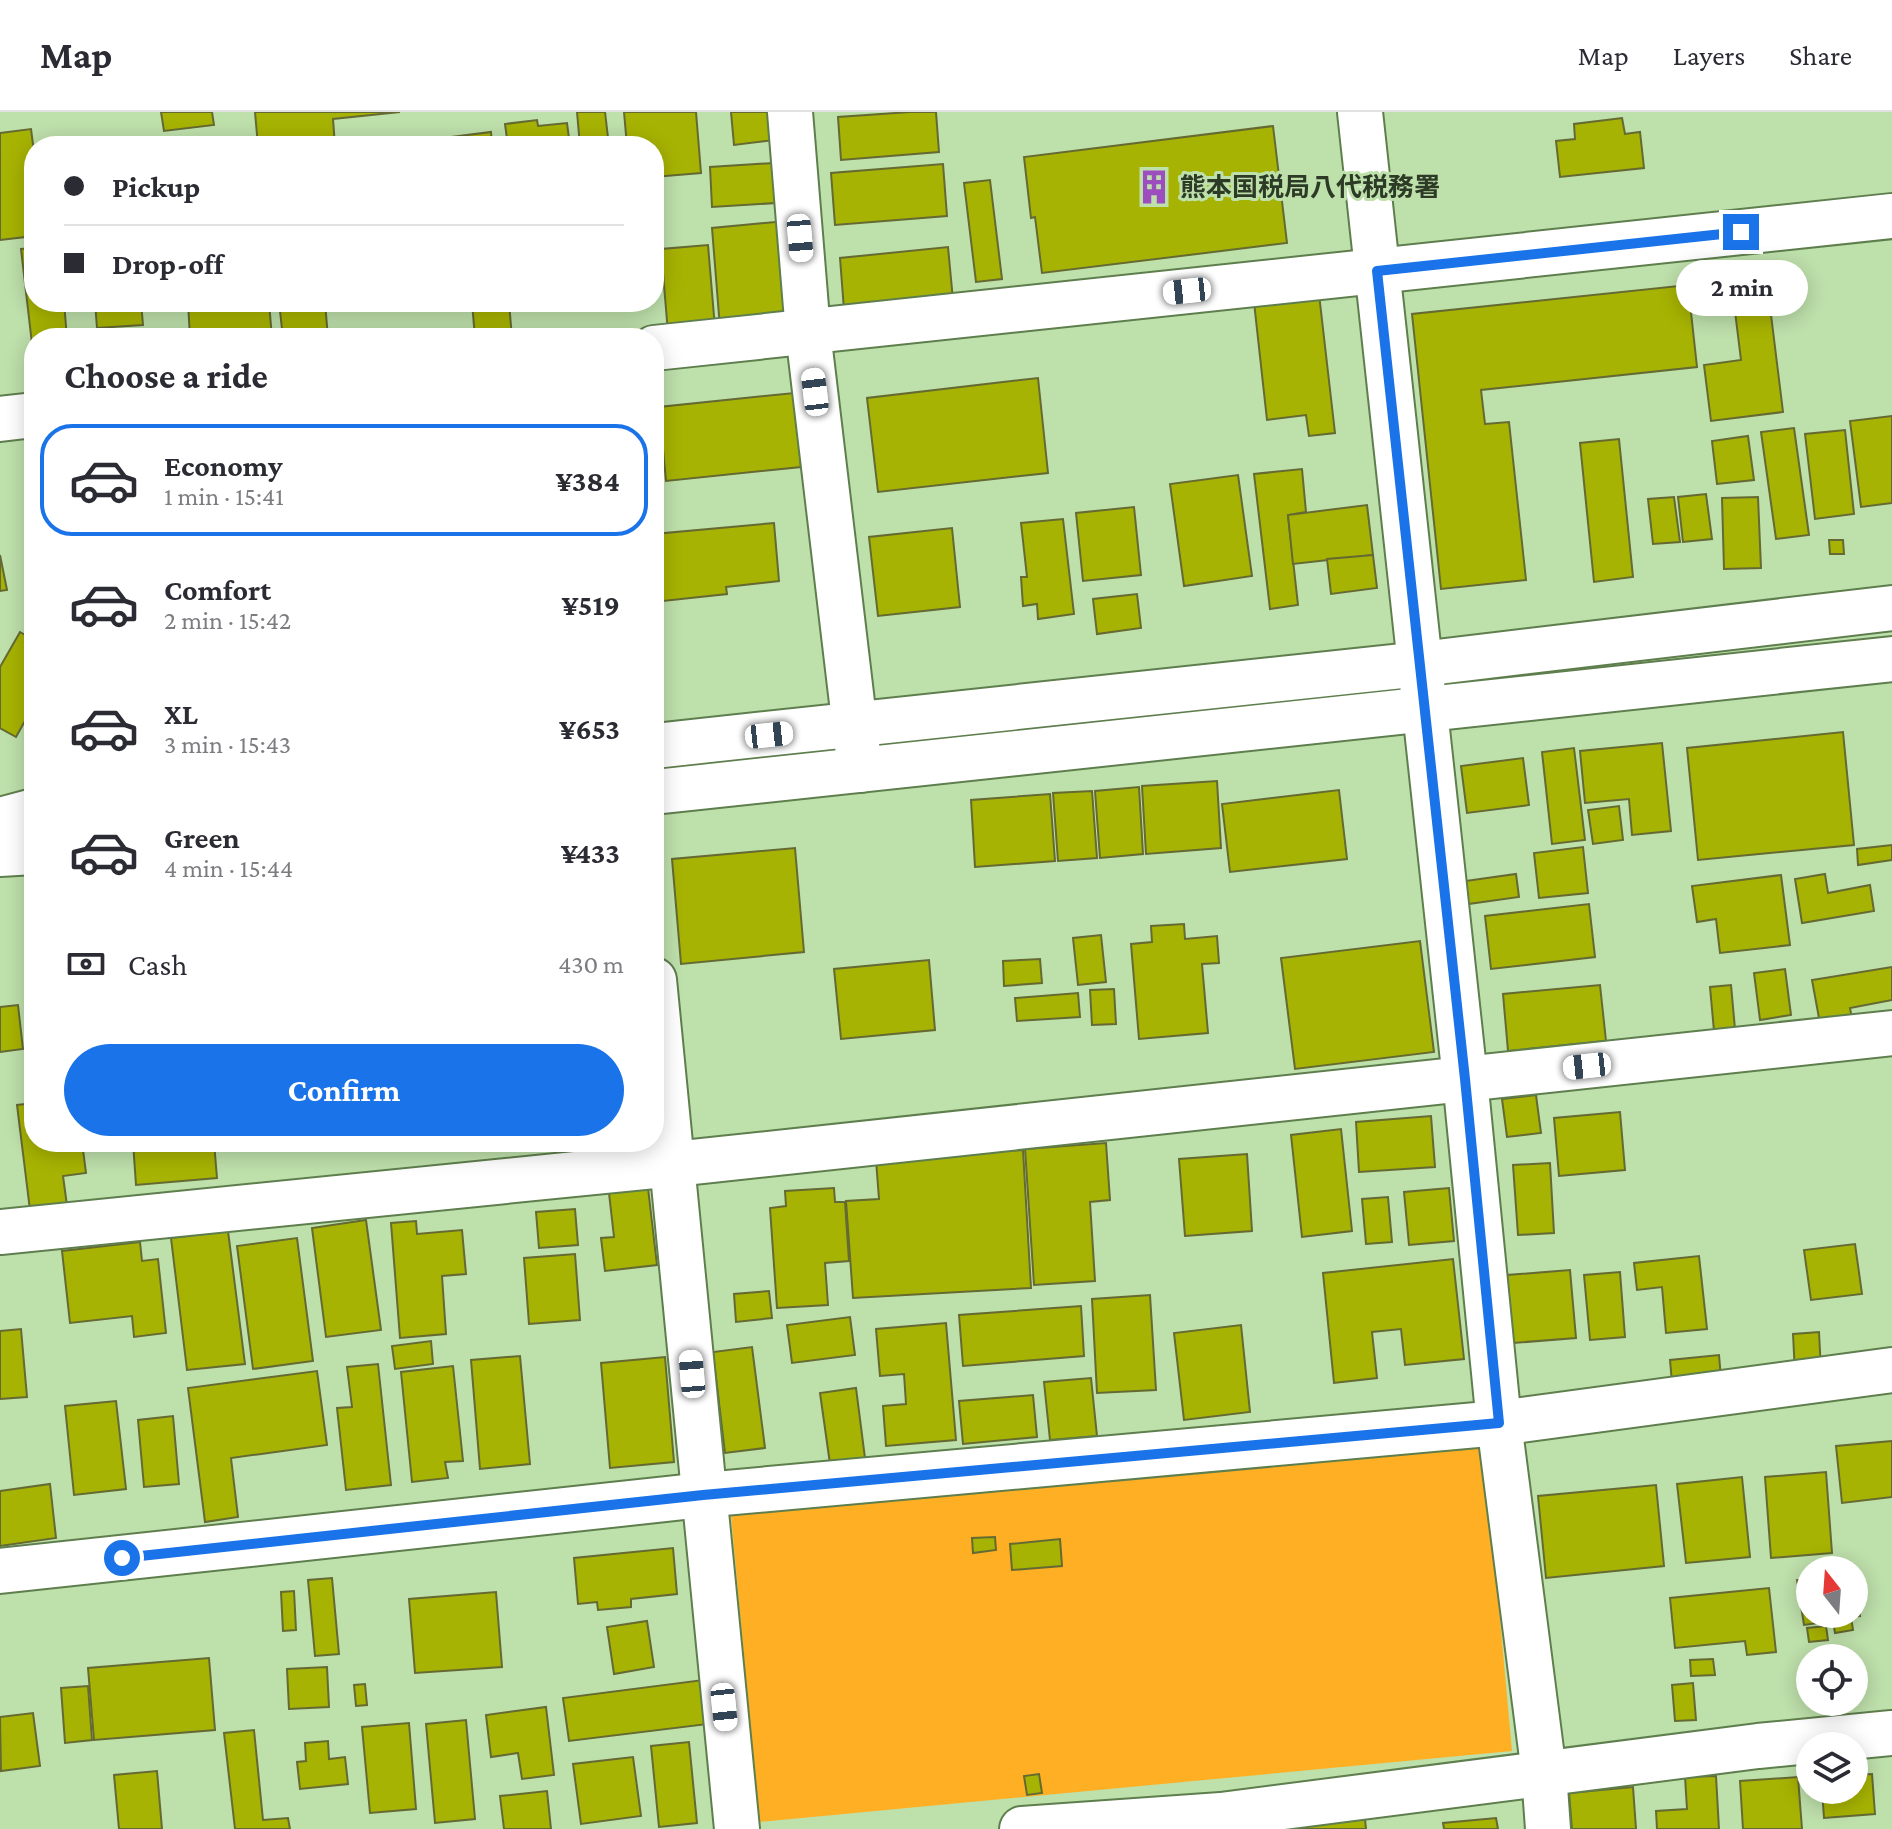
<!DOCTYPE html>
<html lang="en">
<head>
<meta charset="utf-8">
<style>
  :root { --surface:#fff; --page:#f7f7f7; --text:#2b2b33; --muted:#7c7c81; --line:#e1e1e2; --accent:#1a73e8 }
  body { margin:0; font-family:"Crimson Pro","Noto Sans JP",serif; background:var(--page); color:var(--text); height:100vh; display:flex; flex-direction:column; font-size:30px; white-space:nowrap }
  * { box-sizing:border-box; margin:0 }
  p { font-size:26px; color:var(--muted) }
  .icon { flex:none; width:44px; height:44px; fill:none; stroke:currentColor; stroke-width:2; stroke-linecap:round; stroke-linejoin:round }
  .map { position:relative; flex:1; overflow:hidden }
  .details { position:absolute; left:24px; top:216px; width:640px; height:824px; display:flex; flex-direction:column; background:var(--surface); border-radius:32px; box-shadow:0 4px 20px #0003 }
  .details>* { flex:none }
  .guide { position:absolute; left:24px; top:24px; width:640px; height:176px; border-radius:32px; box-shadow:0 4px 20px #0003; display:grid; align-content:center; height:176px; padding:0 40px; background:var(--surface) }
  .needle { width:52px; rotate:343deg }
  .tools { position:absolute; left:1796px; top:1444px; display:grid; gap:16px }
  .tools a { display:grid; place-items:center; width:72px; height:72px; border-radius:50%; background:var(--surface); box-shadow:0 4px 20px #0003; font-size:40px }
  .end { position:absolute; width:36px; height:36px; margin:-18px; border:10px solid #1a73e8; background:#fff; box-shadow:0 0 0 4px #fff }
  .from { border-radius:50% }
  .bubble { position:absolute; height:56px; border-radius:28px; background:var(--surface); box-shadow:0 4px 20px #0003; font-size:26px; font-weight:700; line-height:56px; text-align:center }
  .car { position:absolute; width:24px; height:48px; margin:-24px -12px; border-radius:10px; box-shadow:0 0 6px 2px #0007; background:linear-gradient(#fff 24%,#345 0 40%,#fff 0 76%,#345 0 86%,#fff 0) }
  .guide b { display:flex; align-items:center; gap:28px; height:76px; font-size:30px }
  .guide b+b { border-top:2px solid var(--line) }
  .guide i { width:20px; height:20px; background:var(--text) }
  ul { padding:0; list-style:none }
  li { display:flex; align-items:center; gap:24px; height:112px; margin:0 16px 12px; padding:0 24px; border:4px solid transparent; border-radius:32px }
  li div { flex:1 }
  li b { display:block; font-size:30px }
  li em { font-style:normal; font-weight:700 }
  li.current { border-color:var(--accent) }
  li>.icon { width:72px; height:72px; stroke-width:1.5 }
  h2 { padding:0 40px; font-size:36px; line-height:96px }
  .pay { display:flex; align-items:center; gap:20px; height:88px; padding:0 40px; font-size:30px }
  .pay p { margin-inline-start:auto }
  .primary-button { display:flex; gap:16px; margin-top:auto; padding:16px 40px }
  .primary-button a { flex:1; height:92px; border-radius:48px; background:var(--accent); color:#fff; font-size:32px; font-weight:700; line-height:92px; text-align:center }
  header { display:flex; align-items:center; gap:48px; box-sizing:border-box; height:112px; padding:0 40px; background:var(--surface); border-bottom:2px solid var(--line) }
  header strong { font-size:38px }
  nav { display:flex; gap:44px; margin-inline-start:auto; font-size:28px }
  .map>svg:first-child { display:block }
  .green { fill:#ffaf24 }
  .building { fill:#a7b302; stroke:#646a31; stroke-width:2 }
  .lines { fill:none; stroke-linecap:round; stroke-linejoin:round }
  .minor-casing { stroke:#5f7e4d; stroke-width:48 }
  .tertiary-casing { stroke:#5f7e4d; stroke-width:48 }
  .minor { stroke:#fff; stroke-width:44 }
  .tertiary { stroke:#fff; stroke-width:44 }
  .route { stroke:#1a73e8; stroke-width:10 }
  .labels { text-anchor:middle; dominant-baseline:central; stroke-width:6; stroke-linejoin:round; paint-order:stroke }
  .poi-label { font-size:26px; font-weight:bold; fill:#2d3b26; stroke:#bee0ab; text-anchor:start }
</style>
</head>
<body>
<header>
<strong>Map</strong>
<nav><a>Map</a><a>Layers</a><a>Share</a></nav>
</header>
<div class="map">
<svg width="1892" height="1717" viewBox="0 0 1892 1717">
  <rect width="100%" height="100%" fill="#bee0ab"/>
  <polygon class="green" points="1484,1332 1512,1639 759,1710 731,1403"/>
  <g class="building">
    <polygon points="161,0 212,0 214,13 164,19"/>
    <polygon points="255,0 400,0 333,7 335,34 258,34"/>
    <polygon points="577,0 605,0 609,34 580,34"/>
    <polygon points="624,0 696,0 701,61 654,65 654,34 627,34"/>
    <polygon points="731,0 772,0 775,28 734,33"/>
    <polygon points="910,0 936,0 939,40 841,48 838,5"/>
    <polygon points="1622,6 1625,22 1640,20 1644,56 1560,65 1556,29 1575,27 1574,12"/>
    <polygon points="537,8 538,14 567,11 570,34 508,34 505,12"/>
    <polygon points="1273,14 1287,131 1042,161 1035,105 1031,106 1024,45"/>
    <polygon points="31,17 34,40 34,124 0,128 0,21"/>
    <polygon points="491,20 492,34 381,34"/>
    <polygon points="773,51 776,91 712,95 710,55"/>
    <polygon points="943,52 947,104 835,113 831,61"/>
    <polygon points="990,68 1002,167 976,170 964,71"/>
    <polygon points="786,109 795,210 720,216 712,116"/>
    <polygon points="708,133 715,216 668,221 661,137"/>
    <polygon points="948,135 953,188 844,198 840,146"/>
    <polygon points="34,136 34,190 64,190 67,226 34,226 34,249 21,137"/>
    <polygon points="1765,154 1783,300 1711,309 1704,253 1741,248 1730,159"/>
    <polygon points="1688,173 1697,255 1481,278 1485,312 1509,310 1526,468 1441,477 1412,202"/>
    <polygon points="1319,182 1335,321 1309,324 1306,303 1267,308 1254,190"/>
    <polygon points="95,190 141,190 143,213 97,216"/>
    <polygon points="188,190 269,190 272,226 190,226"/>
    <polygon points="279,190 325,190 328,226 283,226"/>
    <polygon points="472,190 509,190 512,226 475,226"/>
    <polygon points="1038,266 1048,361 878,380 867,286"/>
    <polygon points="794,281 801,355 666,369 659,295"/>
    <polygon points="1892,304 1892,391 1861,395 1850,309"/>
    <polygon points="1794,316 1809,423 1776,427 1761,320"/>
    <polygon points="1845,318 1854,402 1815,407 1805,322"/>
    <polygon points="1748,324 1754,368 1717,372 1712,329"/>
    <polygon points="1619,327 1633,465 1594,470 1580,331"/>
    <polygon points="1302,357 1306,400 1288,403 1298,493 1270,497 1254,362"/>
    <polygon points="1238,363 1252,464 1184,474 1170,372"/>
    <polygon points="1706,382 1712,427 1683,430 1678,385"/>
    <polygon points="1674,385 1680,430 1653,432 1648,387"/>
    <polygon points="1758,385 1761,456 1724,457 1722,386"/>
    <polygon points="1367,393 1373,443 1293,452 1288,403"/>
    <polygon points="1134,395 1141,463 1083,469 1076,401"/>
    <polygon points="1063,407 1074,502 1038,507 1037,492 1023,494 1021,465 1027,465 1021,411"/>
    <polygon points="774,411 779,469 726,475 727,482 654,490 654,422"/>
    <polygon points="952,416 960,495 878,504 869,425"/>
    <polygon points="1829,428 1843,428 1844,442 1830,442"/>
    <polygon points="0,443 7,478 0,479"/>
    <polygon points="1373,443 1377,476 1331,482 1327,447"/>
    <polygon points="1137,482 1141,516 1097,522 1093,487"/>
    <polygon points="20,520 34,528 34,572 27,585 34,589 34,593 16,625 0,616 0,555"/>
    <polygon points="1843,620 1854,733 1698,748 1687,636"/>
    <polygon points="1662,631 1671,719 1632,723 1629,687 1585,691 1580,639"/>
    <polygon points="1574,636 1585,728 1552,732 1542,640"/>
    <polygon points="1523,646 1529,693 1467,701 1461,654"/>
    <polygon points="1217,669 1221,736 1146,742 1142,674"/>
    <polygon points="1139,675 1143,742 1100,746 1095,679"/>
    <polygon points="1339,678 1347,747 1230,760 1222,692"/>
    <polygon points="1092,679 1097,746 1058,749 1053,681"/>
    <polygon points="1050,682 1055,749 975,755 971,688"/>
    <polygon points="1619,694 1623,728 1593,732 1588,698"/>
    <polygon points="1892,733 1892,748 1858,753 1857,737"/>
    <polygon points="1583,735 1588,781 1539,786 1534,741"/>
    <polygon points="795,736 804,840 681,852 672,747"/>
    <polygon points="1516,762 1519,785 1461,793 1458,770"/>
    <polygon points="1825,762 1828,781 1870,773 1874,799 1802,811 1795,767"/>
    <polygon points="1781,763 1790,833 1720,841 1716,807 1697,810 1692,774"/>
    <polygon points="1589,792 1595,845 1491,857 1485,804"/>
    <polygon points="1184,812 1185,827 1217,824 1219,851 1202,852 1208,921 1139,927 1131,832 1152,830 1151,814"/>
    <polygon points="1101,823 1106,870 1078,873 1073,826"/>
    <polygon points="1420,829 1434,940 1295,957 1281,846"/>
    <polygon points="1040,847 1042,871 1004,874 1003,849"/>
    <polygon points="929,848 935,918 841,927 834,857"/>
    <polygon points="1892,855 1892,888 1850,896 1853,912 1821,917 1812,868"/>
    <polygon points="1785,857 1791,903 1760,908 1754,861"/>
    <polygon points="1600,873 1606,929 1508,939 1503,882"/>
    <polygon points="1731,873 1735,917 1714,919 1710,875"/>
    <polygon points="1114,877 1116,912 1092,913 1090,878"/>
    <polygon points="1078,881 1080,905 1017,909 1015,886"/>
    <polygon points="18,893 23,937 0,940 0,895"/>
    <polygon points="1536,983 1541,1021 1507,1025 1502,987"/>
    <polygon points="34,991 34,1030 82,1030 86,1061 63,1064 68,1101 31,1106 17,993"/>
    <polygon points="1620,1000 1625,1058 1559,1064 1554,1006"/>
    <polygon points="1431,1004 1435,1055 1359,1060 1356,1010"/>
    <polygon points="1341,1017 1352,1119 1302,1125 1291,1023"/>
    <polygon points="133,1030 214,1030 217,1066 136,1073"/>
    <polygon points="523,1030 567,1030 568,1034 524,1038"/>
    <polygon points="1106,1031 1110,1088 1090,1090 1095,1169 1034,1173 1025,1037"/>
    <polygon points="1023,1038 1031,1176 853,1186 846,1089 879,1087 876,1048"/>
    <polygon points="1247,1042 1252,1119 1185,1124 1179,1047"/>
    <polygon points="1550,1051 1554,1121 1518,1123 1513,1053"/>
    <polygon points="648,1076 657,1153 605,1159 601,1126 614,1125 609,1081"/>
    <polygon points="834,1076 835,1090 845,1090 849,1149 825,1151 828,1193 777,1196 770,1096 786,1094 785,1079"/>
    <polygon points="1449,1076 1454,1129 1409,1133 1404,1080"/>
    <polygon points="1388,1085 1392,1130 1366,1132 1362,1087"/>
    <polygon points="575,1097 578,1133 539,1136 536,1100"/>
    <polygon points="366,1108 381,1218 326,1225 312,1116"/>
    <polygon points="416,1109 417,1122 462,1118 466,1162 442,1164 446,1222 400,1226 391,1111"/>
    <polygon points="228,1119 245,1252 187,1258 171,1126"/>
    <polygon points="297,1126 313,1249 253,1257 237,1134"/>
    <polygon points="140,1130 142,1149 158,1147 166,1221 134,1225 132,1204 70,1211 62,1139"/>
    <polygon points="1855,1132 1862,1182 1811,1188 1804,1138"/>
    <polygon points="575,1142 580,1208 529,1212 524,1146"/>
    <polygon points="1699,1144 1707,1217 1666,1221 1662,1175 1637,1178 1634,1151"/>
    <polygon points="1453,1147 1464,1247 1405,1253 1401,1217 1372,1220 1377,1266 1334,1271 1323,1161"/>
    <polygon points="1570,1158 1576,1226 1513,1231 1507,1163"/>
    <polygon points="1620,1160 1625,1225 1590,1228 1584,1163"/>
    <polygon points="769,1179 772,1206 736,1210 734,1182"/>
    <polygon points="1150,1183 1156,1278 1097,1281 1092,1187"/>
    <polygon points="1081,1194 1084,1244 963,1254 959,1203"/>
    <polygon points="850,1205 855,1243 792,1251 787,1213"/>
    <polygon points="946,1211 956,1328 886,1334 883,1294 906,1292 904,1262 880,1264 876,1217"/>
    <polygon points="1241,1213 1250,1300 1184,1308 1174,1221"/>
    <polygon points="21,1217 27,1285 0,1287 0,1219"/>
    <polygon points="1819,1220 1821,1259 1795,1261 1793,1222"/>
    <polygon points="431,1229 433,1252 395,1257 392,1234"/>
    <polygon points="752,1235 765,1336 725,1341 713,1240"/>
    <polygon points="1719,1243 1721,1266 1672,1271 1670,1248"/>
    <polygon points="520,1244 530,1352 480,1357 471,1248"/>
    <polygon points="665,1245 674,1350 610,1356 601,1251"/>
    <polygon points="378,1252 391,1373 346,1378 337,1296 352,1295 347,1255"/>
    <polygon points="453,1254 463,1349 445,1350 448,1366 412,1370 401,1260"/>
    <polygon points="317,1259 327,1333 231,1346 238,1405 205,1410 188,1276"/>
    <polygon points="1091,1266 1097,1324 1050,1328 1044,1270"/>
    <polygon points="856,1276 866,1354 831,1359 820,1281"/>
    <polygon points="1033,1283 1037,1325 963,1332 959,1289"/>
    <polygon points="116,1289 126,1377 74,1383 65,1294"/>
    <polygon points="173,1304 179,1372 144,1375 138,1308"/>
    <polygon points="1892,1329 1892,1385 1842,1391 1836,1334"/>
    <polygon points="1826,1360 1832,1441 1771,1446 1765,1365"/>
    <polygon points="1742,1365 1750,1445 1686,1451 1677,1372"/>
    <polygon points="50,1372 56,1426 0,1434 0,1379"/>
    <polygon points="1656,1373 1664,1454 1546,1466 1538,1384"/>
    <polygon points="995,1425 996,1438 973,1441 972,1426"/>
    <polygon points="1060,1427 1062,1454 1012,1458 1010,1432"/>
    <polygon points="673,1436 677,1482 631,1487 631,1495 598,1498 597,1490 578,1492 574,1446"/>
    <polygon points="1854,1464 1860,1504 1851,1505 1853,1518 1835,1521 1833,1509 1804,1513 1797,1468 1810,1466 1810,1502 1854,1502"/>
    <polygon points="332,1466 339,1542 315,1544 308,1468"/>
    <polygon points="1769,1476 1776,1540 1747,1543 1745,1529 1675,1536 1670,1486"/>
    <polygon points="294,1479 296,1518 283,1519 281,1480"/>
    <polygon points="496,1480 502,1555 415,1561 409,1487"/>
    <polygon points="647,1509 654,1555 614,1562 607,1515"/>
    <polygon points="1826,1514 1828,1528 1809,1530 1807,1516"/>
    <polygon points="1847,1538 1849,1546 1830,1546 1829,1541"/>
    <polygon points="209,1546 215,1618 94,1628 88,1556"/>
    <polygon points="1713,1547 1715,1563 1691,1564 1690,1548"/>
    <polygon points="327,1555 329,1595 289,1597 287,1557"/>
    <polygon points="703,1568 708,1612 569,1629 563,1586"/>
    <polygon points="1693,1571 1696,1608 1675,1609 1672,1573"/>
    <polygon points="365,1572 367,1593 356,1594 354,1573"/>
    <polygon points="88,1574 92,1628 65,1631 61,1576"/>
    <polygon points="546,1595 554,1663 522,1667 518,1641 491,1645 486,1603"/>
    <polygon points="33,1601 40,1654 1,1659 0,1605"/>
    <polygon points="466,1608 475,1707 435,1711 426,1612"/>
    <polygon points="409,1611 416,1697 370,1701 362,1615"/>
    <polygon points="254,1618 263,1708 288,1706 290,1717 235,1717 224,1621"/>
    <polygon points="328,1629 329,1647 345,1645 348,1672 300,1677 297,1650 306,1649 305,1631"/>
    <polygon points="689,1630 697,1711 659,1715 651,1634"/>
    <polygon points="633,1645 641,1704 581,1712 573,1652"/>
    <polygon points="157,1659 162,1717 119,1717 114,1663"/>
    <polygon points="1039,1662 1042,1681 1027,1683 1024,1664"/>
    <polygon points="1872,1662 1875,1702 1824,1706 1822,1678 1854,1678 1854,1663"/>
    <polygon points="1716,1664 1719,1717 1657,1717 1656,1699 1687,1697 1685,1665"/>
    <polygon points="1798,1665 1802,1717 1743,1717 1740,1669"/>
    <polygon points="1633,1675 1636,1717 1572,1717 1569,1681"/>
    <polygon points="547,1679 551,1717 504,1717 500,1684"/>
    <polygon points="1496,1706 1498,1717 1444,1717 1443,1711"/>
    <polygon points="1365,1707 1366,1717 1301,1717 1301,1712"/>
  </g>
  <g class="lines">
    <g class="minor-casing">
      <g id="minor">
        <polyline points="790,0 808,220 860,658"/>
        <polyline points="1360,0 1420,552"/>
        <polyline points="654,236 1892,104"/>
        <polyline points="0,307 34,303"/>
        <polyline points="654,868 737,1717"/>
        <polyline points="0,1120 674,1052 1892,921"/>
        <polyline points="0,1459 703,1383 1499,1311 1892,1258"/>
        <polyline points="1022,1717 1221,1703 1758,1634 1892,1621"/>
      </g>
    </g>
    <g class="tertiary-casing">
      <g id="tertiary">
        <polyline points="1422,571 1465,967 1499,1311 1544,1661 1548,1717"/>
        <polyline points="654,634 1420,552 1892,496"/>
        <polyline points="654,680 1892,547"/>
        <polyline points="0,708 34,699"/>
        <polyline points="0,742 34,740"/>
      </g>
    </g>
    <use href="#minor" class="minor"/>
    <use href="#tertiary" class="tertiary"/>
  </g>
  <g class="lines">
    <polyline class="route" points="122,1446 703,1383 1499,1311 1465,967 1377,159 1741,120"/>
  </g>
  <defs>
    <g id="building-bare" transform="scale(2.76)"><path d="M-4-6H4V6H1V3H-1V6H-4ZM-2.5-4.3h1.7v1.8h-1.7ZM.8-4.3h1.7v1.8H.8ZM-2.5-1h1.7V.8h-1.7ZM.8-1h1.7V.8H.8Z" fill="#9d4ebe" stroke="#bee0ab" stroke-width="2.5" paint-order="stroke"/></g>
  </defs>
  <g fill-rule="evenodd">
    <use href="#building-bare" x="1154" y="75"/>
  </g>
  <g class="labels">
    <g class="poi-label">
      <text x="1180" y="75">熊本国税局八代税務署</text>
    </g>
  </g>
</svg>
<div class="tools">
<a><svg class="needle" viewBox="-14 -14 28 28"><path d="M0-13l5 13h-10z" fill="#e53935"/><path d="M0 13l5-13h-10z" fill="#7c7c81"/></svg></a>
<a><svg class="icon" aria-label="locate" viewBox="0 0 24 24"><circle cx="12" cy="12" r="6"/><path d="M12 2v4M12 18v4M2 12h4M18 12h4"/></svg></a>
<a><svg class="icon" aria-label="layers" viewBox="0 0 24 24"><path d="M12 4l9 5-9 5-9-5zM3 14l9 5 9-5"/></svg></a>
</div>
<i class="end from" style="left:122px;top:1446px"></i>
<i class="end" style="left:1741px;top:120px"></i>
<div class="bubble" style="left:1676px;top:148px;width:132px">2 min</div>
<i class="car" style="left:800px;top:126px;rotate:175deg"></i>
<i class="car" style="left:1187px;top:179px;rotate:264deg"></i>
<i class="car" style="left:815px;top:280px;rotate:353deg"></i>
<i class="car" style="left:769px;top:623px;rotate:84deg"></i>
<i class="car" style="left:1587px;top:954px;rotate:264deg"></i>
<i class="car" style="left:692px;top:1262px;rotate:355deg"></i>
<i class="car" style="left:724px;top:1595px;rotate:174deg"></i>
<div class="guide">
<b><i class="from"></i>Pickup</b>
<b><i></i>Drop-off</b>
</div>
<section class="details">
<h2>Choose a ride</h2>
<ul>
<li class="current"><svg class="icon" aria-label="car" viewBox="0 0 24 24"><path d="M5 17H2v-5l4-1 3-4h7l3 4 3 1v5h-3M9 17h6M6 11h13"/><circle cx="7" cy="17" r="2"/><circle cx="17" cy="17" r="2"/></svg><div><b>Economy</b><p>1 min · 15:41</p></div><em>¥384</em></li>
<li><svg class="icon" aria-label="car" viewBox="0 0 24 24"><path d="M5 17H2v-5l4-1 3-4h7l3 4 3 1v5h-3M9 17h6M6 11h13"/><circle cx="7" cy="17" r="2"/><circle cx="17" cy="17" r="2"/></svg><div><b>Comfort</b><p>2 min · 15:42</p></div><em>¥519</em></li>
<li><svg class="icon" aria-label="car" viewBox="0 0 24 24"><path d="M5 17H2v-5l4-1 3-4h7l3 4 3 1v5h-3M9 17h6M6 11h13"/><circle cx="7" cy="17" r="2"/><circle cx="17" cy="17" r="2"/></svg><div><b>XL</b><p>3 min · 15:43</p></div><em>¥653</em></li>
<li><svg class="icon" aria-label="car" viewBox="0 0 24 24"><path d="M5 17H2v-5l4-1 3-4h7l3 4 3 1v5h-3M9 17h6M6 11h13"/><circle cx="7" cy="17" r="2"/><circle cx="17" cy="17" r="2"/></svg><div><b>Green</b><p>4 min · 15:44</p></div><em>¥433</em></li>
</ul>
<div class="pay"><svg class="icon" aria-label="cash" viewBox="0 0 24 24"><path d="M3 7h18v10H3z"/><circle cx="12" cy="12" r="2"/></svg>Cash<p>430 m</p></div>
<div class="primary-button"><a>Confirm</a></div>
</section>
</div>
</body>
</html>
